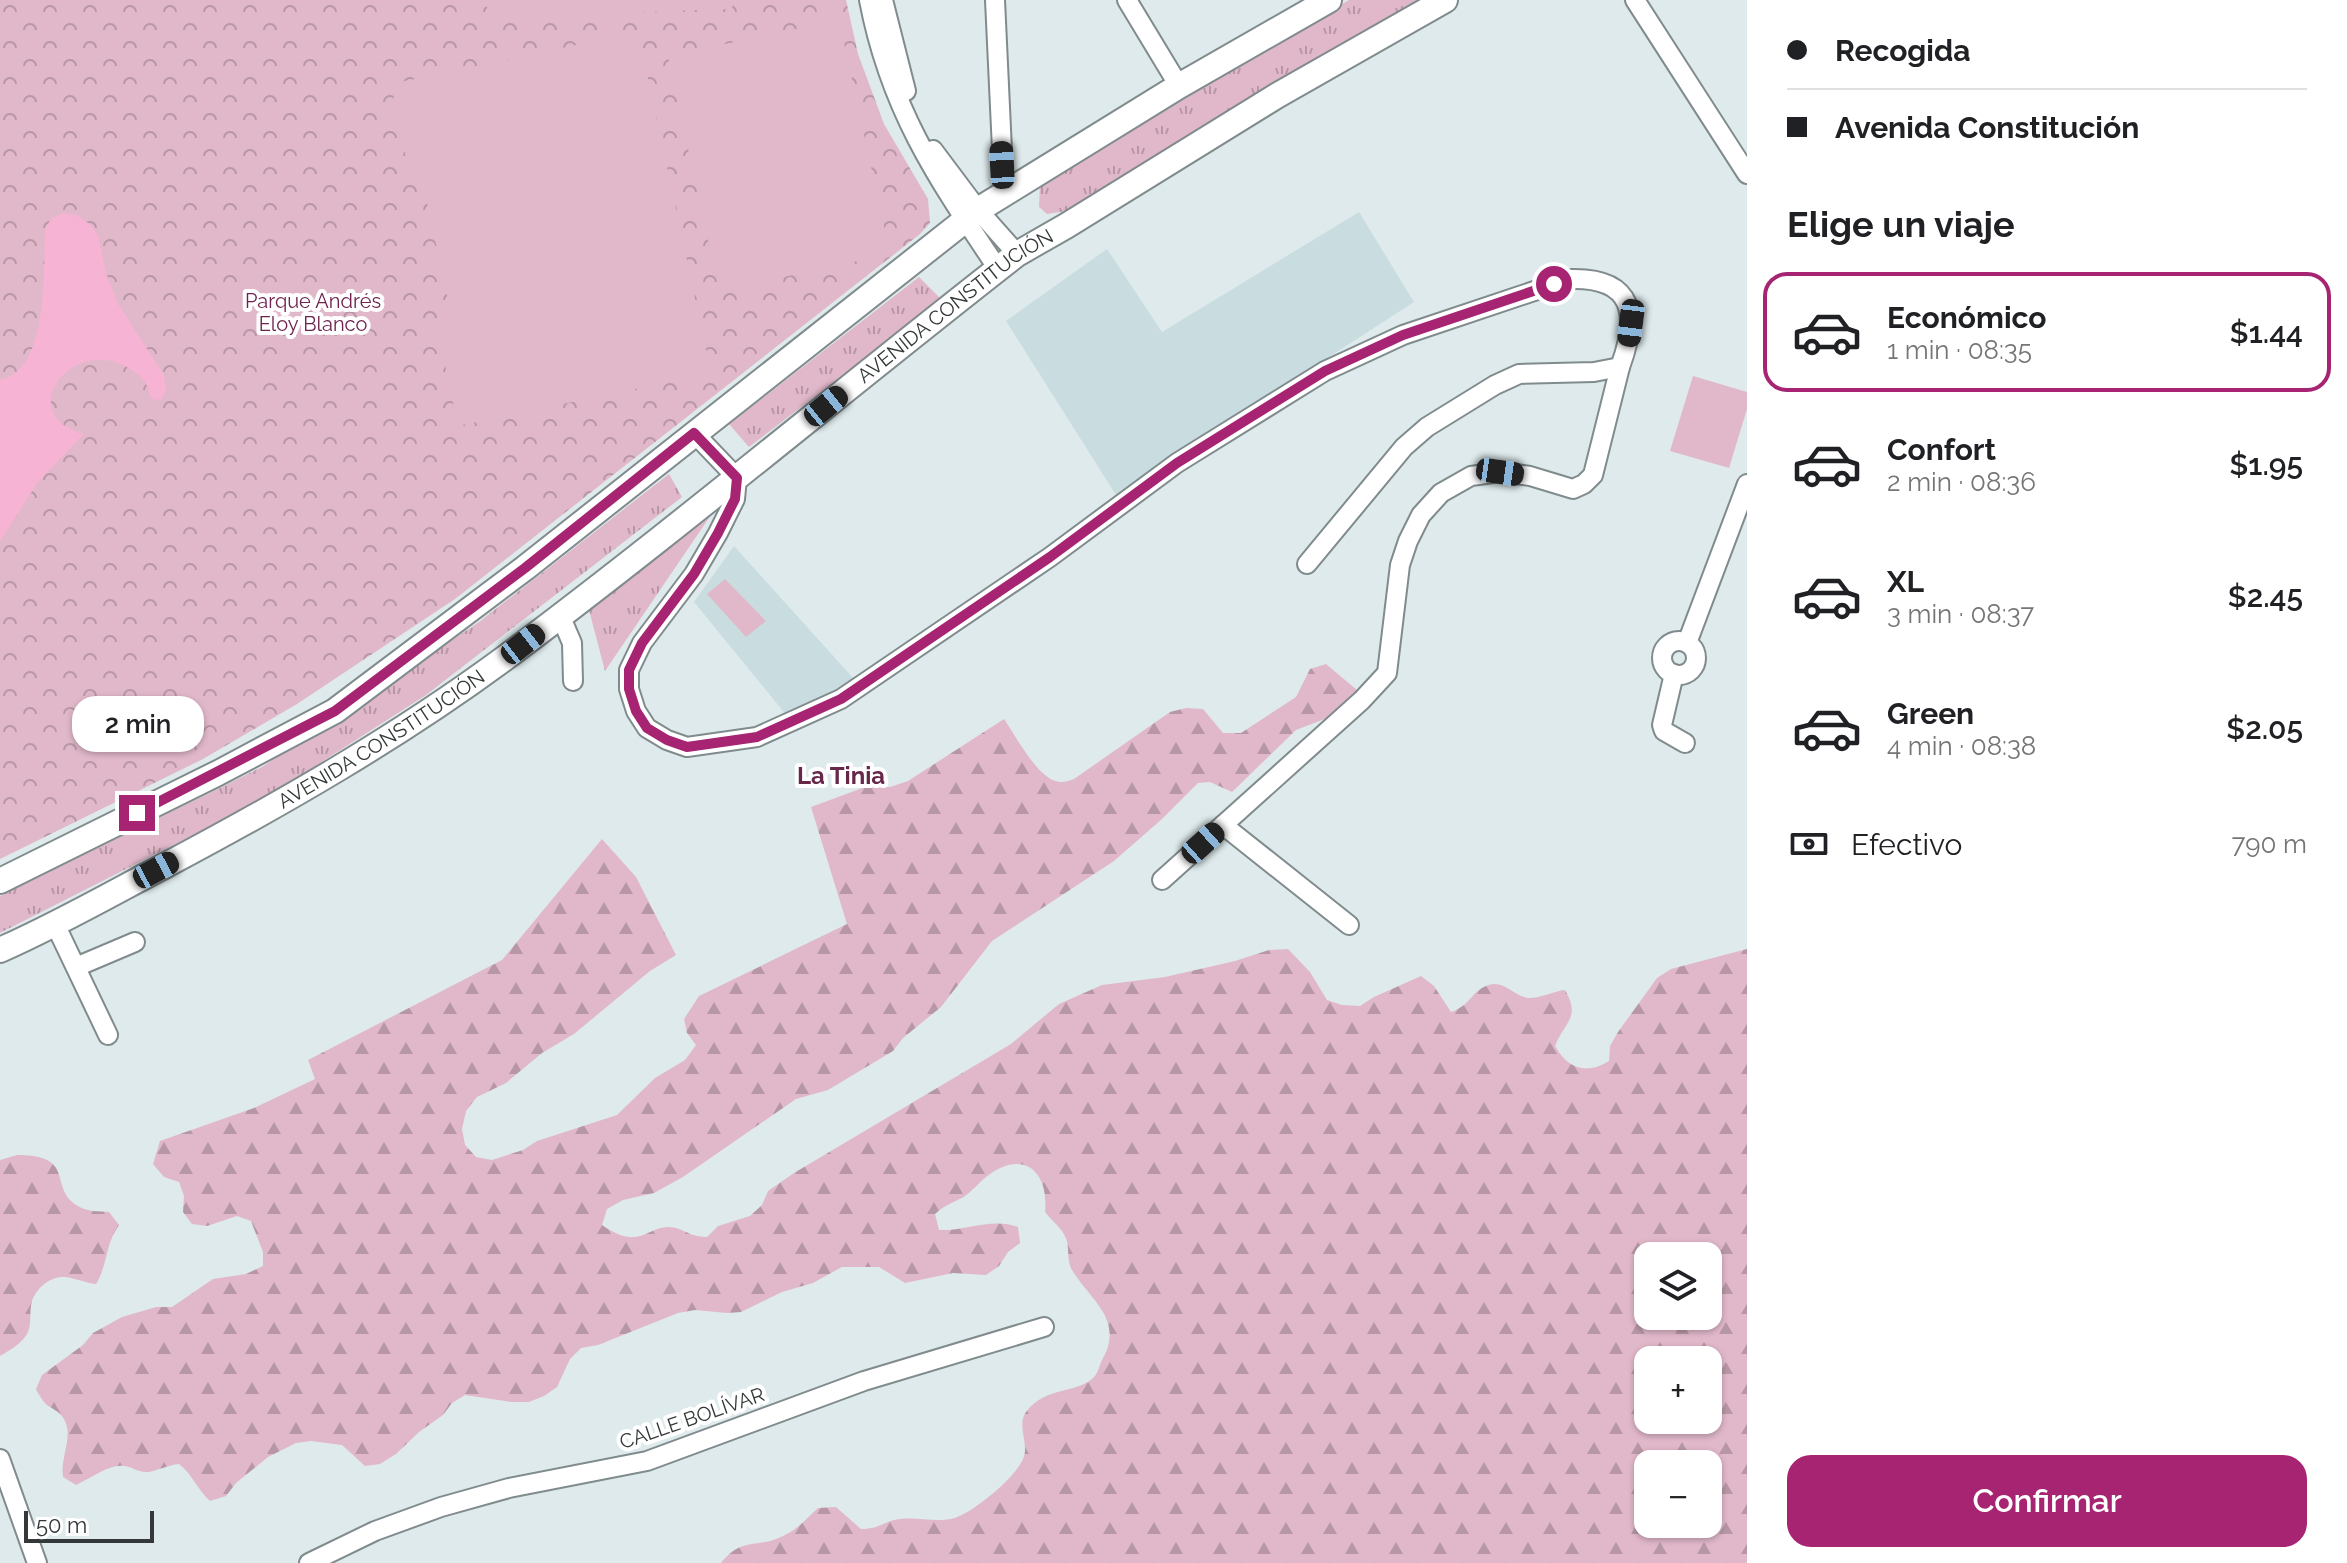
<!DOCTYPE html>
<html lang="es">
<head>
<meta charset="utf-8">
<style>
  :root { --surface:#fff; --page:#f2f2f2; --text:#202124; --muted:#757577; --line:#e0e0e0; --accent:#a62472 }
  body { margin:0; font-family:Raleway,sans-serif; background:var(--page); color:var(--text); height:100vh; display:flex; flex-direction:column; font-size:30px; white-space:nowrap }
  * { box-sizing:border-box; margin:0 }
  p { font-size:26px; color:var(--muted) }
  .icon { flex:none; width:44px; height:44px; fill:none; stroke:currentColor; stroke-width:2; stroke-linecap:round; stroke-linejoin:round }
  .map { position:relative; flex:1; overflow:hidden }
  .drawer { display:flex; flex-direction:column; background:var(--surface); width:600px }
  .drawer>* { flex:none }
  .guide { display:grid; align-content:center; height:176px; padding:0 40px; background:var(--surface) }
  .buttons { position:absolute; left:1634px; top:1242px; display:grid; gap:16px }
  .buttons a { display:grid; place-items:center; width:88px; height:88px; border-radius:16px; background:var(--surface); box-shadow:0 2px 6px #0004; font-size:40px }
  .scale { position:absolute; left:24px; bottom:20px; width:130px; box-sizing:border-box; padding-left:8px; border:4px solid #343839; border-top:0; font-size:22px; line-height:28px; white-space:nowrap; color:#343839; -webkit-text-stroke:6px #fff; paint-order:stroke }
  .end { position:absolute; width:36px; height:36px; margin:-18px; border:10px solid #a62472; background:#fff; box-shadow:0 0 0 4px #fff }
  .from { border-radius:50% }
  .bubble { position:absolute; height:56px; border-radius:24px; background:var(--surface); box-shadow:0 2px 6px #0004; font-size:26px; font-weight:600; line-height:56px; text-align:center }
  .car { position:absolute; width:24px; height:48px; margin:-24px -12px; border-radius:10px; box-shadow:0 0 6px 2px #0007; background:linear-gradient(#222 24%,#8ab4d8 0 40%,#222 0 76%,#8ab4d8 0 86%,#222 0) }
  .guide b { display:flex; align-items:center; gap:28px; height:76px; font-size:30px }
  .guide b+b { border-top:2px solid var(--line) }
  .guide i { width:20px; height:20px; background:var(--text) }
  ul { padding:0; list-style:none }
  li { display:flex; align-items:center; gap:24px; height:120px; margin:0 16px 12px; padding:0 24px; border:4px solid transparent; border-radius:24px }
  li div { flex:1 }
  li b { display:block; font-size:30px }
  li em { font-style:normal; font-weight:600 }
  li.on { border-color:var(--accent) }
  li>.icon { width:72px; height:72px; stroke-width:1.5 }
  h2 { padding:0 40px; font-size:36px; line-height:96px }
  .pay { display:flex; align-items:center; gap:20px; height:88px; padding:0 40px; font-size:30px }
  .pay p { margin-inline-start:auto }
  .cta { display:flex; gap:16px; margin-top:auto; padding:16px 40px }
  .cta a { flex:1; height:92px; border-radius:24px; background:var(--accent); color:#fff; font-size:32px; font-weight:600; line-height:92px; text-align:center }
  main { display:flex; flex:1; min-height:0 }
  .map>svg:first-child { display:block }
  .built { fill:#c9dde1 }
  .grass { fill:url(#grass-tufts) }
  .forest { fill:url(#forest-firs); fill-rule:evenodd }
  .park { fill:url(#park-crowns) }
  .pitch { fill:#e1b8ca }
  .water { fill:#f7b3d3 }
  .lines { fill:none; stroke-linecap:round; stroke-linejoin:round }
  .minor-casing { stroke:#808b8d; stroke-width:22 }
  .secondary-casing { stroke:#808b8d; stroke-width:28 }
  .minor { stroke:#fff; stroke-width:18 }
  .secondary { stroke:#fff; stroke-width:24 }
  .route { stroke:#a62472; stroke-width:10 }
  .labels { text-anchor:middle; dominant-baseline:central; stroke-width:8; stroke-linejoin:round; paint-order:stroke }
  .park-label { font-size:20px; fill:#6f224d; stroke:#fff }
  .street-label { font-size:20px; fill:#343839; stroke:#fff }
  .quarter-label { font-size:24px; font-weight:bold; fill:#662749; stroke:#fff }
</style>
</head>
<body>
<main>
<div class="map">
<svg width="1747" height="1563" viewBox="0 0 1747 1563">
  <defs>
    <pattern id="grass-tufts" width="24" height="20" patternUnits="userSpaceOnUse" patternTransform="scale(2)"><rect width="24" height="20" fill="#e1b8ca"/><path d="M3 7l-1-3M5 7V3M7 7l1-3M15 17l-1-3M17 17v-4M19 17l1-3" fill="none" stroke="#b797a5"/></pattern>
    <pattern id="forest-firs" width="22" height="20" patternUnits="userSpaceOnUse" patternTransform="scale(2)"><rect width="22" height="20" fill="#e1b8ca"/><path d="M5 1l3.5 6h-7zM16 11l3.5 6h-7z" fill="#b797a5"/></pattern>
    <pattern id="park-crowns" width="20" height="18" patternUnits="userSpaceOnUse" patternTransform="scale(2)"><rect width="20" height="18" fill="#e1b8ca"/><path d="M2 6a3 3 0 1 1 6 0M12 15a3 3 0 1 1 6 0" fill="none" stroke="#b797a5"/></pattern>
  </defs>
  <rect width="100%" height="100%" fill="#deeaec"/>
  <g class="built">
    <polygon points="1359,212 1414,302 1116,495 1006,321 1107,249 1162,332"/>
    <polygon points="734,546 854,679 788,717 694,602"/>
  </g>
  <g class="grass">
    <polygon points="1349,0 1427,0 1218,118 1067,211 1047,214 1039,207 1040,183"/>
    <polygon points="919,277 942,300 749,447 729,424"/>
    <polygon points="669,474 682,497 426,695 264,799 0,933 0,896 262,767 479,622"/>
    <polygon points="713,512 605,671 589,610"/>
  </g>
  <g class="forest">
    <path d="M1326,664L1357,690L1335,715L1296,730L1232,792L1210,782L1198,783L1162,819L1114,861L992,941L941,1007L903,1038L893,1051L828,1090L796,1099L683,1177L654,1193L623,1200L607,1209L602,1225C643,1254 648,1221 676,1228C689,1232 689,1236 707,1237L718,1226L750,1216L762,1205L768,1191L794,1173L1011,1044L1059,1004L1102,985L1165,977L1235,961L1269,950L1288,949L1310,972L1327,1000L1342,1005L1360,1006L1374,997L1421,976L1434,986L1451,1012C1471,1005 1470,993 1486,986C1503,978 1512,995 1528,998C1538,999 1554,991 1565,990C1581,1018 1565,1021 1555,1046C1568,1069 1586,1075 1609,1061L1610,1046L1618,1032L1657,978L1671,969L1747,949V1563H721C742,1536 758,1549 783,1536C797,1530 807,1518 818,1508L836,1507L861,1529C881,1529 883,1521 900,1519C918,1517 938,1523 955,1518C975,1511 1015,1478 1023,1459C1030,1444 1016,1426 1026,1412C1046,1385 1078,1395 1095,1376C1098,1372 1100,1364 1102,1360C1125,1320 1091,1301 1072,1270C1067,1262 1069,1250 1067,1241C1064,1230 1052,1221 1045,1212C1049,1174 1026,1149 990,1174C980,1181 972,1192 962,1198C951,1203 944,1206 935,1214L939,1230C966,1231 993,1217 1018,1227L1020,1243L1008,1252L999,1266L986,1275L953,1273L905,1283L879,1267H842L813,1283L782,1292L741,1312L727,1313L695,1310L678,1313L598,1345L581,1348L570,1359L557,1387L544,1396L529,1402H511L465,1395L452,1403L443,1415L419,1432L396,1454L380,1464L365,1466L342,1445L311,1441L296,1443L268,1457L236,1483L226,1496L210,1501C197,1489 193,1475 179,1464C168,1465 159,1470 149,1472C139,1473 133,1467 124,1466C109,1464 90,1479 76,1485L63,1477C60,1458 73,1438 65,1421C61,1412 54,1410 47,1405C42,1401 39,1394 36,1389L42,1375L83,1345L93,1333L122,1317L156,1307H172L213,1279L246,1274L263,1266V1252L251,1221L237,1216L207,1226L192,1224L183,1212L184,1196L179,1182L164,1177L153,1164L160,1141L254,1108L315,1079L308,1060L502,960L602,839L636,877L676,955L650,971L574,1034L542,1053L506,1083L477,1097L466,1111L462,1129L465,1145L476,1157L492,1160L523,1150L537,1141L617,1115L655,1078L685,1060L696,1045L687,1033L684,1019L699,996L847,924L811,807L865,787H890L908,781L1004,719C1016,736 1039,782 1061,782C1066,782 1070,780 1074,779L1170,712L1186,708L1203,709L1223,733H1241L1296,697L1310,669ZM1648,1256H1708V1316H1648ZM1648,1360H1708V1420H1648ZM1648,1464H1708V1524H1648Z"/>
    <path d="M17,1155C78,1155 47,1188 78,1206C87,1212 99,1211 109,1212L119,1225C105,1244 108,1265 96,1284C86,1283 75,1278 65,1277C51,1276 37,1287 32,1301C29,1311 32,1322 28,1332C23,1343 10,1350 0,1356V1160Z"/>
  </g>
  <polygon class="park" points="0,0 846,0 858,54 884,124 928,199 930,223 920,234 455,599 297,704 203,759 0,859"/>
  <g class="pitch">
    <polygon points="480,0 733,0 732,9 601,13 500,21"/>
    <polygon points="839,20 890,254 719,291 668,56"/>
    <polygon points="638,32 711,373 458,426 437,327 453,323 422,179 411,181 391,84"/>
    <polygon points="1693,376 1747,392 1747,409 1729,468 1670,451"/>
    <polygon points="725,579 766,621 746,637 707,594"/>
  </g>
  <path class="water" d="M62,213L76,215L91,225L98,235L106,273L118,304L164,375L166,390L162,399L153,400C148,393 148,384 142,378C80,321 7,414 84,434L38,482L0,541V380C50,370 43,268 45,229L51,219Z"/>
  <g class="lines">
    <g class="minor-casing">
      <g id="minor">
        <path d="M869,0C890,110 937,178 998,269"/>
        <polyline points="883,0 906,91"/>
        <polyline points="995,0 1004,193"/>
        <polyline points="1127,0 1179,86"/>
        <polyline points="1635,0 1747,174"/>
        <polyline points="933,150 978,210 1017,254"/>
        <path d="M694,433L737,478L735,499L718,533L694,574L642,643L629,670V689L636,711L647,728L667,740L687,747L757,737L841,699L1050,557L1177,463L1325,371L1403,335L1570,279C1635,277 1639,316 1620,367L1594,372L1519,374L1495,385L1427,427L1404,447L1307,564"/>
        <polyline points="560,615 572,643 573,681"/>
        <circle cx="1679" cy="658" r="17"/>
        <polyline points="1687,643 1747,484"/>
        <polyline points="1674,674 1662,725 1664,731 1685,743"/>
        <polyline points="1223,825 1349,925"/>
        <polyline points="1162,880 1362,700 1387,673 1400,565 1408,541 1421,515 1441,493 1471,476 1500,472 1530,476 1573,489 1584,484 1593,475 1620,367"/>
        <polyline points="55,924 108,1035"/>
        <polyline points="76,967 135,942"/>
        <polyline points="0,1459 37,1563"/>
        <polyline points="309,1563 375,1531 441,1507 509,1488 647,1461 864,1381 1044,1327"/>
      </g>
    </g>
    <g class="secondary-casing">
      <g id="secondary">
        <polyline points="0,881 218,773 335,711 525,568 978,210 1179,86 1329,0"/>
        <path id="s1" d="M0,950C57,925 111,894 166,865C283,803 398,737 505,658C679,528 845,388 1017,254L1066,226L1278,95L1445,0"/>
      </g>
    </g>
    <use href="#minor" class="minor"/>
    <use href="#secondary" class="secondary"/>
  </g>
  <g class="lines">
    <polyline class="route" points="137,813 335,711 525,568 694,433 737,478 735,499 718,533 694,574 642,643 629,670 629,689 636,711 647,728 667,740 687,747 757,737 841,699 1050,557 1177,463 1325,371 1403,335 1554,284"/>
  </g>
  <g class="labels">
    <g class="park-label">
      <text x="313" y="301">Parque Andrés<tspan x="313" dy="23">Eloy Blanco</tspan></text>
    </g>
    <g class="street-label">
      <text stroke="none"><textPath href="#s1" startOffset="1156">AVENIDA CONSTITUCIÓN</textPath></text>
      <text stroke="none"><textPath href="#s1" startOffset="436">AVENIDA CONSTITUCIÓN</textPath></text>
      <text transform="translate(692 1418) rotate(-19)">CALLE BOLÍVAR</text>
    </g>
    <g class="quarter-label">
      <text x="841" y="775">La Tinia</text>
    </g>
  </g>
</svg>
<div class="buttons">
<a><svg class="icon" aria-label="layers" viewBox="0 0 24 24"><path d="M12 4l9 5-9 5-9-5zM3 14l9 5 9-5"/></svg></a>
<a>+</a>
<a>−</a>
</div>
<div class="scale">50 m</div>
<i class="end from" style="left:1554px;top:284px"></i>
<i class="end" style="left:137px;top:813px"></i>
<div class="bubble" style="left:72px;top:696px;width:132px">2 min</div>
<i class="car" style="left:1002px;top:165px;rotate:357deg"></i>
<i class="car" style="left:1631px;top:323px;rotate:187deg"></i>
<i class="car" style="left:826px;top:406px;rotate:51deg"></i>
<i class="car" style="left:1500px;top:472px;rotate:98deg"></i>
<i class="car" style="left:523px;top:644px;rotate:52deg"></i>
<i class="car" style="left:1203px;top:843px;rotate:48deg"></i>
<i class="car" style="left:156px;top:870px;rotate:62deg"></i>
</div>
<section class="drawer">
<div class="guide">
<b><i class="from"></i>Recogida</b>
<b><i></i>Avenida Constitución</b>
</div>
<h2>Elige un viaje</h2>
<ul>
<li class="on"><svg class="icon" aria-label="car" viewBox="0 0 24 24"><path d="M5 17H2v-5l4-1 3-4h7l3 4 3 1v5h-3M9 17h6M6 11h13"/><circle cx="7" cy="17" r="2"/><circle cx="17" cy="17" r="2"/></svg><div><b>Económico</b><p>1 min · 08:35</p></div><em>$1.44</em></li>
<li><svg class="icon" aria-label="car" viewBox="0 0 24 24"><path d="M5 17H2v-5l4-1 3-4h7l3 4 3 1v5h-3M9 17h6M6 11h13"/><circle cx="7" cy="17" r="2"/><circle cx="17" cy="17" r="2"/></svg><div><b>Confort</b><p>2 min · 08:36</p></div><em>$1.95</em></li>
<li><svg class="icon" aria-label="car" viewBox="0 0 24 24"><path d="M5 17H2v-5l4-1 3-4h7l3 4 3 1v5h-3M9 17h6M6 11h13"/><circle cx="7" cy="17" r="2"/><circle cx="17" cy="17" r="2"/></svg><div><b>XL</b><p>3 min · 08:37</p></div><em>$2.45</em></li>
<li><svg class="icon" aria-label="car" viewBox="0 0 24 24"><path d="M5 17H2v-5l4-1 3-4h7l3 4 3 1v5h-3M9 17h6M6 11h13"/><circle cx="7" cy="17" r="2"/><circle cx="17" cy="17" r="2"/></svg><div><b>Green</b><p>4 min · 08:38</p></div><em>$2.05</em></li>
</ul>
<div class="pay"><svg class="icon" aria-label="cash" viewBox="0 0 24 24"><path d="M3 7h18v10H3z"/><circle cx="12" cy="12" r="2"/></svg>Efectivo<p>790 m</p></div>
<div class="cta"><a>Confirmar</a></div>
</section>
</main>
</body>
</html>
